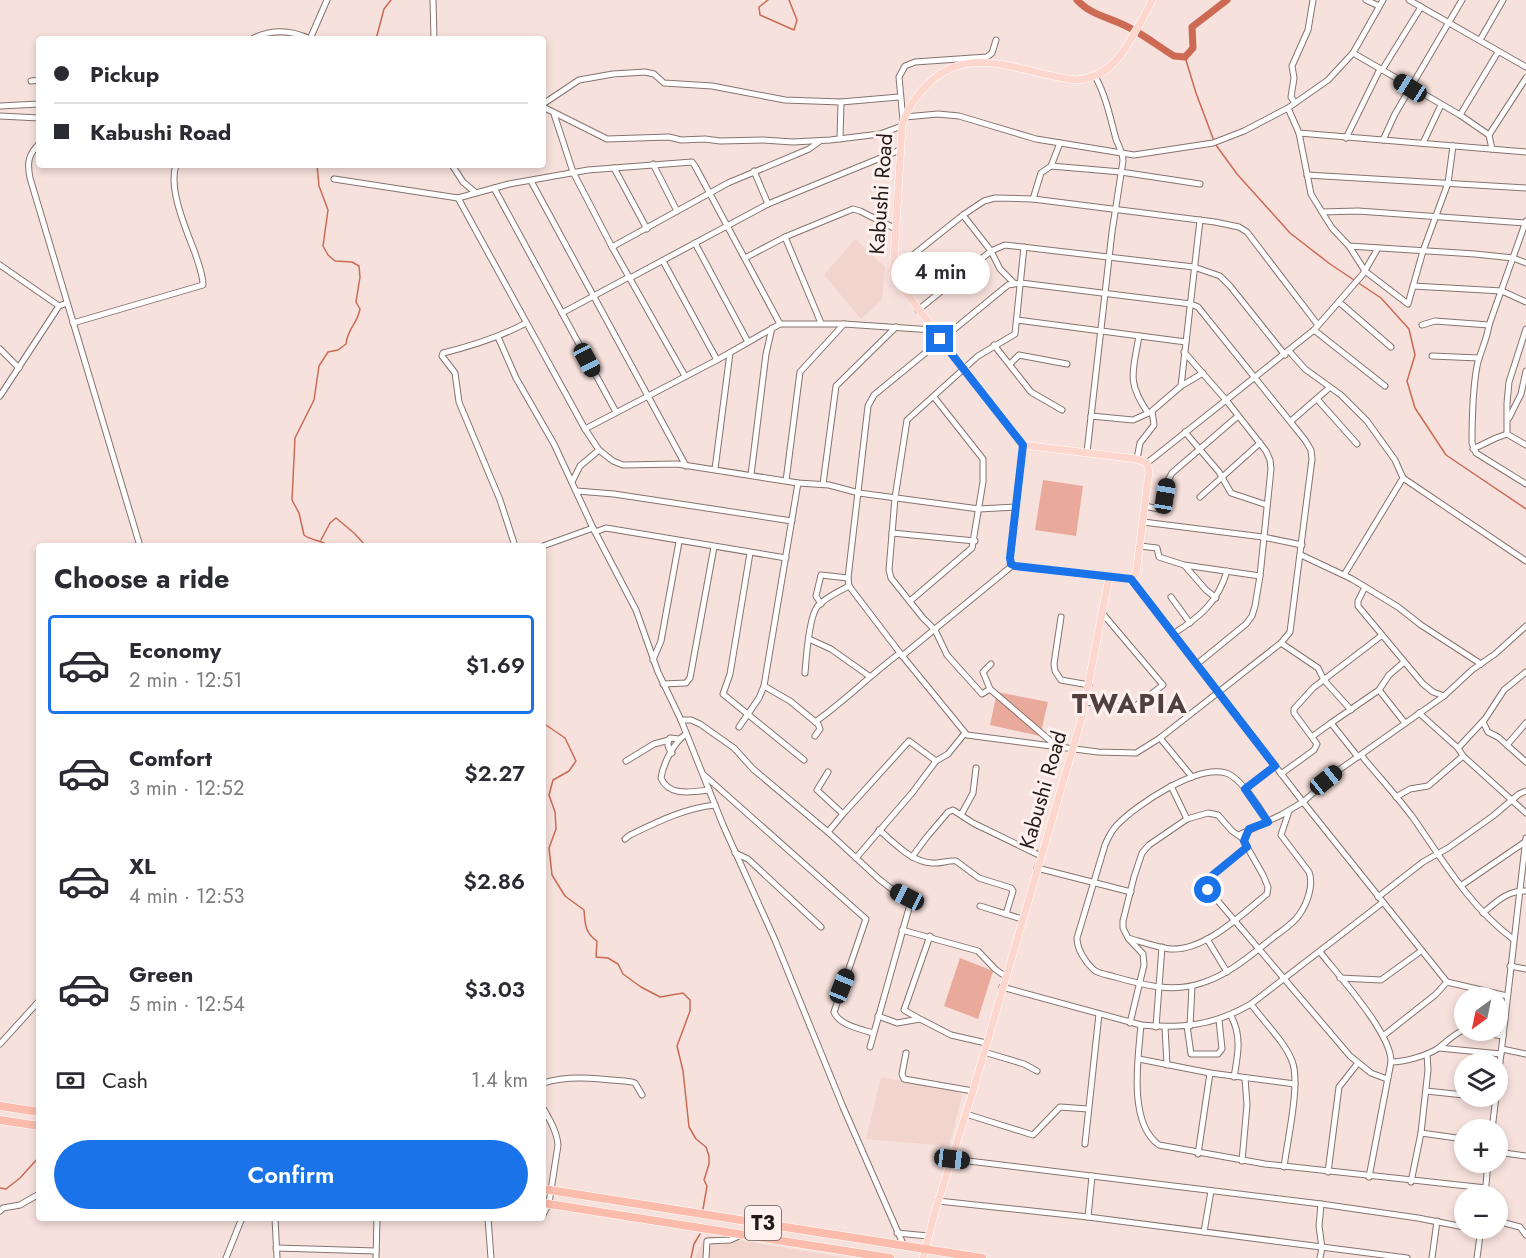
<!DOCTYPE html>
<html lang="en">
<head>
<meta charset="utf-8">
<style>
  :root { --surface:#fff; --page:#f2f2f3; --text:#2b2b33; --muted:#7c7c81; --line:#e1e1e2; --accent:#1a73e8 }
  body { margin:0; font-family:Jost,sans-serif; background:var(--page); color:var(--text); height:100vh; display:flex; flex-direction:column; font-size:22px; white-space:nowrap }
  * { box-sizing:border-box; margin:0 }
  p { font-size:20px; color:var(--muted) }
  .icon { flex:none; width:33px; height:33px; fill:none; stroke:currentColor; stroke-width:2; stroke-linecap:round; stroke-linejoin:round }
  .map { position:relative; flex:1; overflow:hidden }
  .side { position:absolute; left:36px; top:543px; width:510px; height:678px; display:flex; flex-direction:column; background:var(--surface); border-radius:6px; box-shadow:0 3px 9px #0003 }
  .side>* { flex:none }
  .top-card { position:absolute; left:36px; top:36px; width:510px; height:132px; border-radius:6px; box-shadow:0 3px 9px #0003; display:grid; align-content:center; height:132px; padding:0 18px; background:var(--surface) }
  .needle { width:39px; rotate:213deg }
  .buttons { position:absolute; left:1454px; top:987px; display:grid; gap:12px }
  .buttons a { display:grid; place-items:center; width:54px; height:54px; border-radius:50%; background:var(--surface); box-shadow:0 3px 9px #0003; font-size:30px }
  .end { position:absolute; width:27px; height:27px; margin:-14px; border:8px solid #1a73e8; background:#fff; box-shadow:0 0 0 3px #fff }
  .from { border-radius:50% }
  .bubble { position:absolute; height:42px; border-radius:21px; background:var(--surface); box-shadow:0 3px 9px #0003; font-size:20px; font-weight:600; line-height:42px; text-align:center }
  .car { position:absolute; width:18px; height:36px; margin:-18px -9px; border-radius:8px; box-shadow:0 0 4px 2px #0007; background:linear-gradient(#222 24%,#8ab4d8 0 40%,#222 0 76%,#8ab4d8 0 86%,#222 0) }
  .top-card b { display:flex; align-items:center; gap:21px; height:57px; font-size:22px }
  .top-card b+b { border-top:2px solid var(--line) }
  .top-card i { width:15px; height:15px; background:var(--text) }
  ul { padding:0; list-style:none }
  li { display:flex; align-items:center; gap:18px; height:99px; margin:0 12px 9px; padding:0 6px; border:3px solid transparent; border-radius:6px }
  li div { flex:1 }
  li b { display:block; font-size:22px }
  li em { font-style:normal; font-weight:600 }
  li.active { border-color:var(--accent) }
  li>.icon { width:54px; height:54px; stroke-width:1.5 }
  h2 { padding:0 18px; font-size:27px; line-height:72px }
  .pay { display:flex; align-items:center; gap:15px; height:66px; padding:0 18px; font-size:22px }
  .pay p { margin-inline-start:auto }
  .cta { display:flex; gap:12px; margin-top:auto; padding:12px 18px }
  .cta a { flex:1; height:69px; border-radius:36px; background:var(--accent); color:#fff; font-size:24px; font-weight:600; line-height:69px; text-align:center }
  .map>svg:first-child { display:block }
  .built { fill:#f1d4cd }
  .green { fill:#e9aa9b }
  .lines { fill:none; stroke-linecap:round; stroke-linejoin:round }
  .stream { stroke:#cc6a54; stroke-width:1.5 }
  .river { stroke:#cc6a54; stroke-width:7 }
  .minor-casing { stroke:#86736e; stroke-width:7 }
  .major-casing { stroke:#fff; stroke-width:8 }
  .highway-casing { stroke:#fff; stroke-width:9 }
  .minor { stroke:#fff; stroke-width:5 }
  .major { stroke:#fdd7cd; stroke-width:7 }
  .highway { stroke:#fbbcac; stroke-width:8 }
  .route { stroke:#1a73e8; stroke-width:8 }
  .labels { text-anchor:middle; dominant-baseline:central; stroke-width:6; stroke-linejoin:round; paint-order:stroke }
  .shield { fill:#fef1ee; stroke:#635a58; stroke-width:1.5 }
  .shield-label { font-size:20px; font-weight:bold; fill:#201917 }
  .street-label { font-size:21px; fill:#201917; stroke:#fef1ee }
  .district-label { font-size:27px; font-weight:bold; letter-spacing:1.5px; fill:#503f3b; stroke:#fef1ee }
</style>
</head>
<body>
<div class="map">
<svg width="1526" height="1258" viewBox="0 0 1526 1258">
  <rect width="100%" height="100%" fill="#f7e1dc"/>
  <g class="built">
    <polygon points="855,239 885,267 882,300 861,319 824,275"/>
    <polygon points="881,1077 959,1092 962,1096 949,1146 866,1139"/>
    <polygon points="707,1235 846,1258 695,1258"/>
  </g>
  <g class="green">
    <polygon points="1043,480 1083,486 1076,536 1035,530"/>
    <polygon points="997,692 1048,702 1040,736 990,725"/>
    <polygon points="960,958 993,971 978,1019 944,1006"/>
  </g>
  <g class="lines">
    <g class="stream">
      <polyline points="768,0 759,7 760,15 794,30 797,20 789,0"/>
      <polyline points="376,39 384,9 391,0"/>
      <polyline points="1185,57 1196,93 1214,141"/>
      <polyline points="1216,145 1237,174 1290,233 1330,264 1381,298 1409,329 1415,355 1407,381 1415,408 1446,455 1526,509"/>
      <path d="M317,165L319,186L328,210L323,246L328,255L335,261L352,262L359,266L360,277L356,302L360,309C357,325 348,327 346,344L338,350L328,352L319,366L314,400L295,438L292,500L299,513L304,535C312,541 322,540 329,546"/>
      <polyline points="321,540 330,523 336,518 354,533 366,546"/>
      <path d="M543,723L565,738L576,761L569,771L553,780L549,795L555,812L556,829L549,848L552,875L565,896L584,910C585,924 585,933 597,941L596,957L608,958L618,964L623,974L641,987L660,997L683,993L690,1000V1011L677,1046L683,1071L689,1127L696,1139L706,1147L709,1156V1164L704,1180L707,1186L703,1209"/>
      <polyline points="0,1188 6,1189 20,1178 39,1157"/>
      <polyline points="691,1258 694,1244 700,1234"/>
    </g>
    <path class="river" d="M1077,0C1091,15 1108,17 1126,26C1143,34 1158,46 1174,56L1185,57L1193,48L1192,27L1227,0"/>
    <g class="minor-casing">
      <g id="minor">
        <polyline points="433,0 434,39"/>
        <polyline points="1366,0 1379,6"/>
        <polyline points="1409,0 1526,67"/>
        <path d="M252,39C271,29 291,30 310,39"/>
        <polyline points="310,39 327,0"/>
        <polyline points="1480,40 1503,0"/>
        <polyline points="1353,53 1460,115 1489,135 1492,149"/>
        <polyline points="1382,70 1421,7"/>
        <polyline points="31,81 39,80"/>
        <polyline points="1295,103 1291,97 1294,78 1292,66 1308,30 1313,0"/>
        <polyline points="543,104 579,80 613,74 645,72 654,74 664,83 712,86 785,100 841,102"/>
        <polyline points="0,106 39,104"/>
        <polyline points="543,107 607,139 669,137 681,140 705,139 720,141 763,140 793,142 830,140 880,134 902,126"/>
        <polyline points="1288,108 1299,133 1311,194 1322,212 1358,211 1525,223"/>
        <polyline points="554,114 573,172 612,247 685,376"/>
        <polyline points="1460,115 1498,52"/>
        <polyline points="0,116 39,118"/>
        <polyline points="905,117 938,114 959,116 1036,139 1134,155 1213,143 1244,131 1288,108 1328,80 1353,53 1383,0"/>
        <polyline points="903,120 899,77 905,66 915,62 987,57 992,53 996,40"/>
        <polyline points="1299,133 1526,152"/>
        <polyline points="1489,135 1526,78"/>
        <polyline points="1346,138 1380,69"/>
        <polyline points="840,139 841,102 899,97"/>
        <polyline points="1383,140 1395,114 1462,0"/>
        <polyline points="1423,143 1441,105"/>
        <path d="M39,144C28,155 27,163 30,178L140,546"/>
        <polyline points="653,164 677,211"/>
        <polyline points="452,165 463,182 476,193"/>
        <polyline points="1051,166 1121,172 1200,184"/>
        <polyline points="614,168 647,229"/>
        <polyline points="754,171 768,204"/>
        <polyline points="1307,175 1526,188"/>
        <polyline points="334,179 458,198 509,184 588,170 692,162 695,166 780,324"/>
        <polyline points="531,181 686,466"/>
        <polyline points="494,188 616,412"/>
        <polyline points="458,198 585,429 599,450 613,461 623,465 677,464 798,483 829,485 859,493 979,509 1016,507"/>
        <polyline points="1033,199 1041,173 1051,166 1060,143"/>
        <polyline points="1322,212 1332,228 1349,246 1475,254 1513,258 1526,263"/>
        <polyline points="963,215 991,251 1000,269 1014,283"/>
        <path d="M1526,221L1489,325C1487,340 1480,352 1477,366C1473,388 1472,421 1472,443L1476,453L1526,484"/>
        <polyline points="785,237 821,323"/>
        <polyline points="695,243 748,342"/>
        <polyline points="1349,246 1365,271 1408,304 1423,251 1448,183 1453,146"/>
        <polyline points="612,247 728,183 809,149 820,141"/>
        <polyline points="745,258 785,237 853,209 860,211 896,229"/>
        <polyline points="663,261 717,360"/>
        <polyline points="0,265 59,306"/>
        <polyline points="893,271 963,215 984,201 995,198 1033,199 1215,222 1239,227 1247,232 1318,325"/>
        <polyline points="630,278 768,204 900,150"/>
        <polygon points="1021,283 1191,304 1198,307 1305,440 1311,450 1312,459 1290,632 1281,643 1160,738 1136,753 1098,752 967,735 900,653 849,586 848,578 868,406 874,395 1008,285"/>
        <polyline points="1413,286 1502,291 1526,302"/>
        <polyline points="1339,302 1391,347"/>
        <polyline points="918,310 991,251 1005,245 1194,267 1220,276 1230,286 1285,355"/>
        <polyline points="562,313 629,277"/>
        <polyline points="1017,320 1186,342"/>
        <path d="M73,323L203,285C203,274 198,263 195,253C186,229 168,189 176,165"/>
        <polyline points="1422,325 1435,321 1489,325"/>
        <polyline points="1314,330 1385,386"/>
        <path d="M1139,336C1133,372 1126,381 1148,413"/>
        <polyline points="498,337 516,378 554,444 593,528 636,610 658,672 681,720 723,825 775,940 843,1107 904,1246"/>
        <polyline points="994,345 1031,392 1062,410"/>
        <polyline points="0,349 19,368"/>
        <polyline points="1289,351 1305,369 1341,395 1367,421 1395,460 1403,478 1526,561"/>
        <polyline points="1184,352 1226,400 1266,451 1270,460 1271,469 1260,576 1255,606 1252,616 1246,624 1197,664"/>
        <polyline points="1432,356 1479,358"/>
        <polyline points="1010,364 1019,355 1067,364"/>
        <polyline points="1181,386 1200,220"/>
        <polyline points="0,396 59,306 67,303"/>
        <polyline points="1317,399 1357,444"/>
        <polyline points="1091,416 1133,420 1151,412"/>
        <polyline points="1509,418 1521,394 1526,371"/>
        <polyline points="1291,421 1329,388"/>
        <polyline points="585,429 717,360 780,324 844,324 933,330"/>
        <polyline points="1185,432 1219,472 1231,493 1267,505"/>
        <polyline points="1507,434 1507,403 1509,382 1526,329"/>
        <polyline points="1473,449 1496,438 1507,434 1526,445"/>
        <path d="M1087,452L1112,232L1123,161C1123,153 1119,147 1116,139C1110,117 1106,96 1095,76"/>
        <polyline points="1137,459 1140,443 1154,425 1152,411 1181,386 1203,373"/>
        <polyline points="1147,463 1314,330 1363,274 1378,248"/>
        <polyline points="715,469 730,353"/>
        <polyline points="751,475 766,354 772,328"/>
        <polyline points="786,481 800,372 844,324"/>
        <polyline points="572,482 580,466 599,450"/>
        <polyline points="823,484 836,386 896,327"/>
        <polyline points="577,491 614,494 792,521"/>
        <polyline points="1200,497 1260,443"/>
        <polyline points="1145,506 1163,510 1167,482 1172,473 1238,416"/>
        <polyline points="1143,522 1263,537 1302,545"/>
        <polyline points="595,532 606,528 786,558"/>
        <polyline points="892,533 975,541"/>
        <path d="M515,546L500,500L459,402L455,373L442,356L443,353C472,346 500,337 526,323"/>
        <polyline points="543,546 593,528"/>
        <polyline points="1140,546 1157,548 1159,557 1184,565 1260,576"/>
        <polyline points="750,553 730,674 723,694 804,760"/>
        <polyline points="1301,555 1352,579 1398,607 1421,625 1481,664"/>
        <polyline points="1185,566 1206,590 1216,598"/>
        <polyline points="1344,575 1403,478"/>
        <polyline points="1131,579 1303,802 1447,982 1507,996"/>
        <polyline points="1365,587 1358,601 1358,606 1423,684 1433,692 1444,696"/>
        <polyline points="1171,597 1190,623"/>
        <polyline points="910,601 972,548 983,482 983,459 934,397"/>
        <polyline points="821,604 816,596 821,575 848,578"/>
        <polyline points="1061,617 1054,664 1055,671 1061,680 1089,685"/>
        <path d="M1173,634C1200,617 1218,602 1227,571"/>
        <polyline points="809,639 831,649 869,676"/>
        <polyline points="1281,643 1318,668 1324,680 1351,710"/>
        <polyline points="902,656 1013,565"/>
        <polyline points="653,660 661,641 679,542"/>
        <polyline points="991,664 983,672 990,689 1054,744"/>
        <path d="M805,673C806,659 809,618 817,607C824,598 840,591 849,586"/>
        <polyline points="663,684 686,683 690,678 714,547"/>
        <polyline points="764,686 790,701 818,724 820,729 815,736"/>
        <polyline points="990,689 982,694 947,655 935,630 923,618 891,578 889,570 895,498 907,420 978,356 1015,334 1024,247"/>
        <polyline points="1379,690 1405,723"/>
        <polyline points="1086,702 1133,708 1163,685 1103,614"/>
        <polyline points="1419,713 1458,748 1463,756 1526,813"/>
        <polyline points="681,720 691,720 700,724 734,748 753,769 828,832 880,880 893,890 910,899 911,901 870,1047"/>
        <path d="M815,722C845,701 870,675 900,653"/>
        <polyline points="1483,722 1488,732 1498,737 1526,762"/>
        <polyline points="739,727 759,698 764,686 798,483"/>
        <path d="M686,734C674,742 663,764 661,778C669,797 692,792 709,790"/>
        <polyline points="1313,736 1331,723"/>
        <polyline points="1160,738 1192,777"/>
        <polyline points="1507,745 1526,723"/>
        <polyline points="1458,748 1485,719 1504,690 1526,672"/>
        <path d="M672,753C668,748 666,743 670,738L679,739"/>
        <path d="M1361,755C1378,776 1398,797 1414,819C1443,861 1471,908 1513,939"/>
        <polyline points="1358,757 1331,723 1379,690 1389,675 1403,663"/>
        <polyline points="626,761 654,744 669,740"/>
        <polyline points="828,772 817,790 843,814 909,741 936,761"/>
        <polyline points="1281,774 1314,750 1317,744 1294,713 1294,709 1313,688 1381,636"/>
        <path d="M704,775L866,919L834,1012C839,1025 860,1029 873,1033"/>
        <polyline points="1171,786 1187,819"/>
        <polyline points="1245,789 1275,766"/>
        <polyline points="1396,797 1410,789 1428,786 1463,756"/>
        <path d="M1208,813L1218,815L1232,831L1242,838L1263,875L1268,887L1267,894C1241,915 1205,951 1170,949C1156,947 1142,942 1128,938L1123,928V921L1134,877L1142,853L1149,845L1187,819Z"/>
        <polyline points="961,815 973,793 976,768"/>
        <path d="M1268,822C1261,809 1240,777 1226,773C1197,764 1136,805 1117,825C1111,831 1108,838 1105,845L1077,938C1077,949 1085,962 1094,970C1099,974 1109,975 1115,977C1143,985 1173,993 1202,983C1230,974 1252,954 1275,936C1283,930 1293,924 1299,915C1307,904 1314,885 1309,872L1281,835L1289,811"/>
        <path d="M879,830C895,843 911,862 932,863C940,864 948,860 956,861L979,878L1011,888L1013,891L1006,914"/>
        <polyline points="828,832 843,814"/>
        <polyline points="1239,835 1281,815 1303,802 1339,770 1444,696 1472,670 1495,654 1526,626"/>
        <path d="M625,839L630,835C657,822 685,808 715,805"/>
        <polyline points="1247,847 1209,878 1205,884 1206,887 1350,1056 1371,1073 1387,1079"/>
        <polyline points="735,853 748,859 821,927"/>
        <polyline points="912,857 926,838 948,812 953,810 973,823 1041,856"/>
        <polyline points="856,858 912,793 936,761 948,754 965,733"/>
        <polyline points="1037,868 1131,892"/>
        <polyline points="1462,885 1525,842"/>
        <polyline points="1378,897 1423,862 1448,848 1493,816 1519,794 1526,791"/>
        <polyline points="980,906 1022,919"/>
        <path d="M1483,913C1496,902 1508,890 1526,891"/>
        <polyline points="902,930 978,951 995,969 1005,976"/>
        <polyline points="1129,939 1143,954 1144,965 1130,1023"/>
        <polyline points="1207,939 1227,972"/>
        <path d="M1320,952C1339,976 1392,1034 1391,1062L1369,1177"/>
        <polyline points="1510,966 1526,969"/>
        <polyline points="1340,978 1381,980 1421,951"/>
        <path d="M1002,987L1141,1025C1183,1029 1215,1025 1251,1004L1382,903"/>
        <path d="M1251,1004C1263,1021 1285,1042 1292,1061C1301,1082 1287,1142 1284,1167"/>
        <polyline points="878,1016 897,1023 920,1019 951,1035 986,1043"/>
        <path d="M1231,1016C1242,1036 1238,1055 1234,1077"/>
        <polyline points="918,1018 904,1010 930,936"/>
        <path d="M1141,1025C1138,1059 1128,1123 1159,1145L1265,1164L1486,1188"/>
        <polyline points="1187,1026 1191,1054 1218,1054 1222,1049 1219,1020"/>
        <polyline points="1190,1026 1192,986"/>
        <polyline points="1156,1027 1162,947"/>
        <polyline points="1165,1027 1167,1065"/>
        <polyline points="1466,1030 1503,1036"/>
        <polyline points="1383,1036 1435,995 1447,982"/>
        <polyline points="0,1044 39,1001"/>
        <polyline points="1439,1048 1501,1054"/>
        <polyline points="1502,1049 1526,1054"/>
        <polyline points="984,1052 1024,1064 1037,1071"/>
        <polyline points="906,1053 902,1074 904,1079 973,1091"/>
        <polyline points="1427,1054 1428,1070 1421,1133 1464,1139"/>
        <polyline points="1139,1059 1210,1073"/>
        <path d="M1391,1062C1404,1062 1426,1056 1437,1049C1446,1043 1453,1034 1464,1030"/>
        <path d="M543,1083C571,1074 602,1079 632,1082L635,1083L642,1095"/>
        <polyline points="1497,1088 1526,838"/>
        <polyline points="1426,1091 1464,1095"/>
        <polyline points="1481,1096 1496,1098"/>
        <path d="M543,1108C550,1120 557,1132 558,1145L549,1203L543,1215"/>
        <polyline points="966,1114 1033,1135 1060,1107 1088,1109"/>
        <polyline points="1492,1130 1496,1096"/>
        <polyline points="1085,1144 1099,1014"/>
        <polyline points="1497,1152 1526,1156"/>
        <polyline points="1198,1154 1210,1073 1295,1084"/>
        <polyline points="952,1159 1321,1204 1418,1218 1464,1227"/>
        <polyline points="1242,1161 1247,1105 1245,1078"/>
        <polyline points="1328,1172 1339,1087 1358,1063"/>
        <polyline points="1411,1182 1421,1133"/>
        <polyline points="1485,1196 1488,1162"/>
        <polyline points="938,1201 1088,1217 1407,1258"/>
        <polyline points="0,1211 3,1208 20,1205 39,1194"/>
        <polyline points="1088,1217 1092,1176"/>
        <polyline points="275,1218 277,1258"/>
        <polyline points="488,1218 491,1258"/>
        <polyline points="1497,1221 1520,1227 1526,1235"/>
        <polyline points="1468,1228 1480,1231"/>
        <polyline points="1204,1232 1211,1191"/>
        <polyline points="897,1233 928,1236"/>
        <polyline points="276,1248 376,1251"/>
        <polyline points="226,1258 242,1218"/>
        <polyline points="376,1258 377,1218"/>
        <polyline points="706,1258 707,1241 730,1240 741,1235"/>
        <polyline points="1320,1258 1322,1248 1319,1226 1321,1204"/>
        <polyline points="1432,1258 1437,1221"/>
        <polyline points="1477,1258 1481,1228"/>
      </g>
    </g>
    <g class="major-casing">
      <g id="major">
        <polyline points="1023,445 1137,459 1147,463 1149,472 1136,574 1131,579 1109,577"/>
        <path d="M923,1258L934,1215L973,1091L1082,717L1109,577L1015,566L1010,561L1023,445L893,276L902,126C906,111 915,97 926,86C970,40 1024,75 1076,80C1109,77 1122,56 1136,30C1142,20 1148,10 1152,0"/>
      </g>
    </g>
    <g class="highway-casing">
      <g id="highway">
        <polyline points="0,1106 39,1112"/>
        <polyline points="0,1120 39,1126"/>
        <polyline points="543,1189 982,1258"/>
        <polyline points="543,1203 890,1258"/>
      </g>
    </g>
    <use href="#minor" class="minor"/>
    <use href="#major" class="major"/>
    <use href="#highway" class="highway"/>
  </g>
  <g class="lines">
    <polyline class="route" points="940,339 1023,445 1010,558 1011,564 1015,566 1131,579 1275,766 1245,789 1268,822 1249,829 1244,841 1247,847 1209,878 1205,884 1208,890"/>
  </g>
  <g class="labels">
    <rect class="shield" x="745" y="1206" width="36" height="34" rx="4.5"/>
    <g class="shield-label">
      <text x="763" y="1223">T3</text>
    </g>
    <g class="street-label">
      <text transform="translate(881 194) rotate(-86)">Kabushi Road</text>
      <text transform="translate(1043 790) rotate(-74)">Kabushi Road</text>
    </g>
    <g class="district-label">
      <text x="1130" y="703">TWAPIA</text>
    </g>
  </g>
</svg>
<div class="buttons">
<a><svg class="needle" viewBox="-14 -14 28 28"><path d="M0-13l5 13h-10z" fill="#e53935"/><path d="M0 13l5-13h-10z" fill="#7c7c81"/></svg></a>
<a><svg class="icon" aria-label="layers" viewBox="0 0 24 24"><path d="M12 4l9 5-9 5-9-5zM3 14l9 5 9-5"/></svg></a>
<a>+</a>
<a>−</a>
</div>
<i class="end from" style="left:1208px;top:890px"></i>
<i class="end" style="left:940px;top:339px"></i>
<div class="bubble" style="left:891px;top:252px;width:99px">4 min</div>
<i class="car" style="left:1410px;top:88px;rotate:302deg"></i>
<i class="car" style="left:587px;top:360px;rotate:152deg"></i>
<i class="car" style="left:1165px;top:496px;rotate:9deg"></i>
<i class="car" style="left:1326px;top:780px;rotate:51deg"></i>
<i class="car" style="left:907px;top:897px;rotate:297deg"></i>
<i class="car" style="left:842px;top:986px;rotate:22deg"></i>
<i class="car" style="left:952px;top:1159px;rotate:97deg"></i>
<div class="top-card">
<b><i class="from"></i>Pickup</b>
<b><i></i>Kabushi Road</b>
</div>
<section class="side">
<h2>Choose a ride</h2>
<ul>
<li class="active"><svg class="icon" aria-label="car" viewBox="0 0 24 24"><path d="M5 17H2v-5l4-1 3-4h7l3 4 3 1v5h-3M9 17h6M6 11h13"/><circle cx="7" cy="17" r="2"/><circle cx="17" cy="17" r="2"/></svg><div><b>Economy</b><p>2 min · 12:51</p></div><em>$1.69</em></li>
<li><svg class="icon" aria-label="car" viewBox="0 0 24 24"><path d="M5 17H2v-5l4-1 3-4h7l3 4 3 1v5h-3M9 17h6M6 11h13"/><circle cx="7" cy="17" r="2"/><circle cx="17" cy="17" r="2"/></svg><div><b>Comfort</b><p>3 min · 12:52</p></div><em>$2.27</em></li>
<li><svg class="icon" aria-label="car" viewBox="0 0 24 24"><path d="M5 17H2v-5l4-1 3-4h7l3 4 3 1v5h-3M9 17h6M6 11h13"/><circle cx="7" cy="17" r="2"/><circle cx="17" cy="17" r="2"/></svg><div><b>XL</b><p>4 min · 12:53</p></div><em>$2.86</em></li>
<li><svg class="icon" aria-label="car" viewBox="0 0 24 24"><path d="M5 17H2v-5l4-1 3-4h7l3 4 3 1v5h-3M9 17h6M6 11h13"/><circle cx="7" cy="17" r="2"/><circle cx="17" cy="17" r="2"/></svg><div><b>Green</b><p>5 min · 12:54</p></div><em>$3.03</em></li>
</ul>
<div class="pay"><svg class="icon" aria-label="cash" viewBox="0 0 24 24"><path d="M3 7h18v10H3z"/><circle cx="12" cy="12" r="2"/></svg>Cash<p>1.4 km</p></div>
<div class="cta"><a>Confirm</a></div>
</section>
</div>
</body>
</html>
